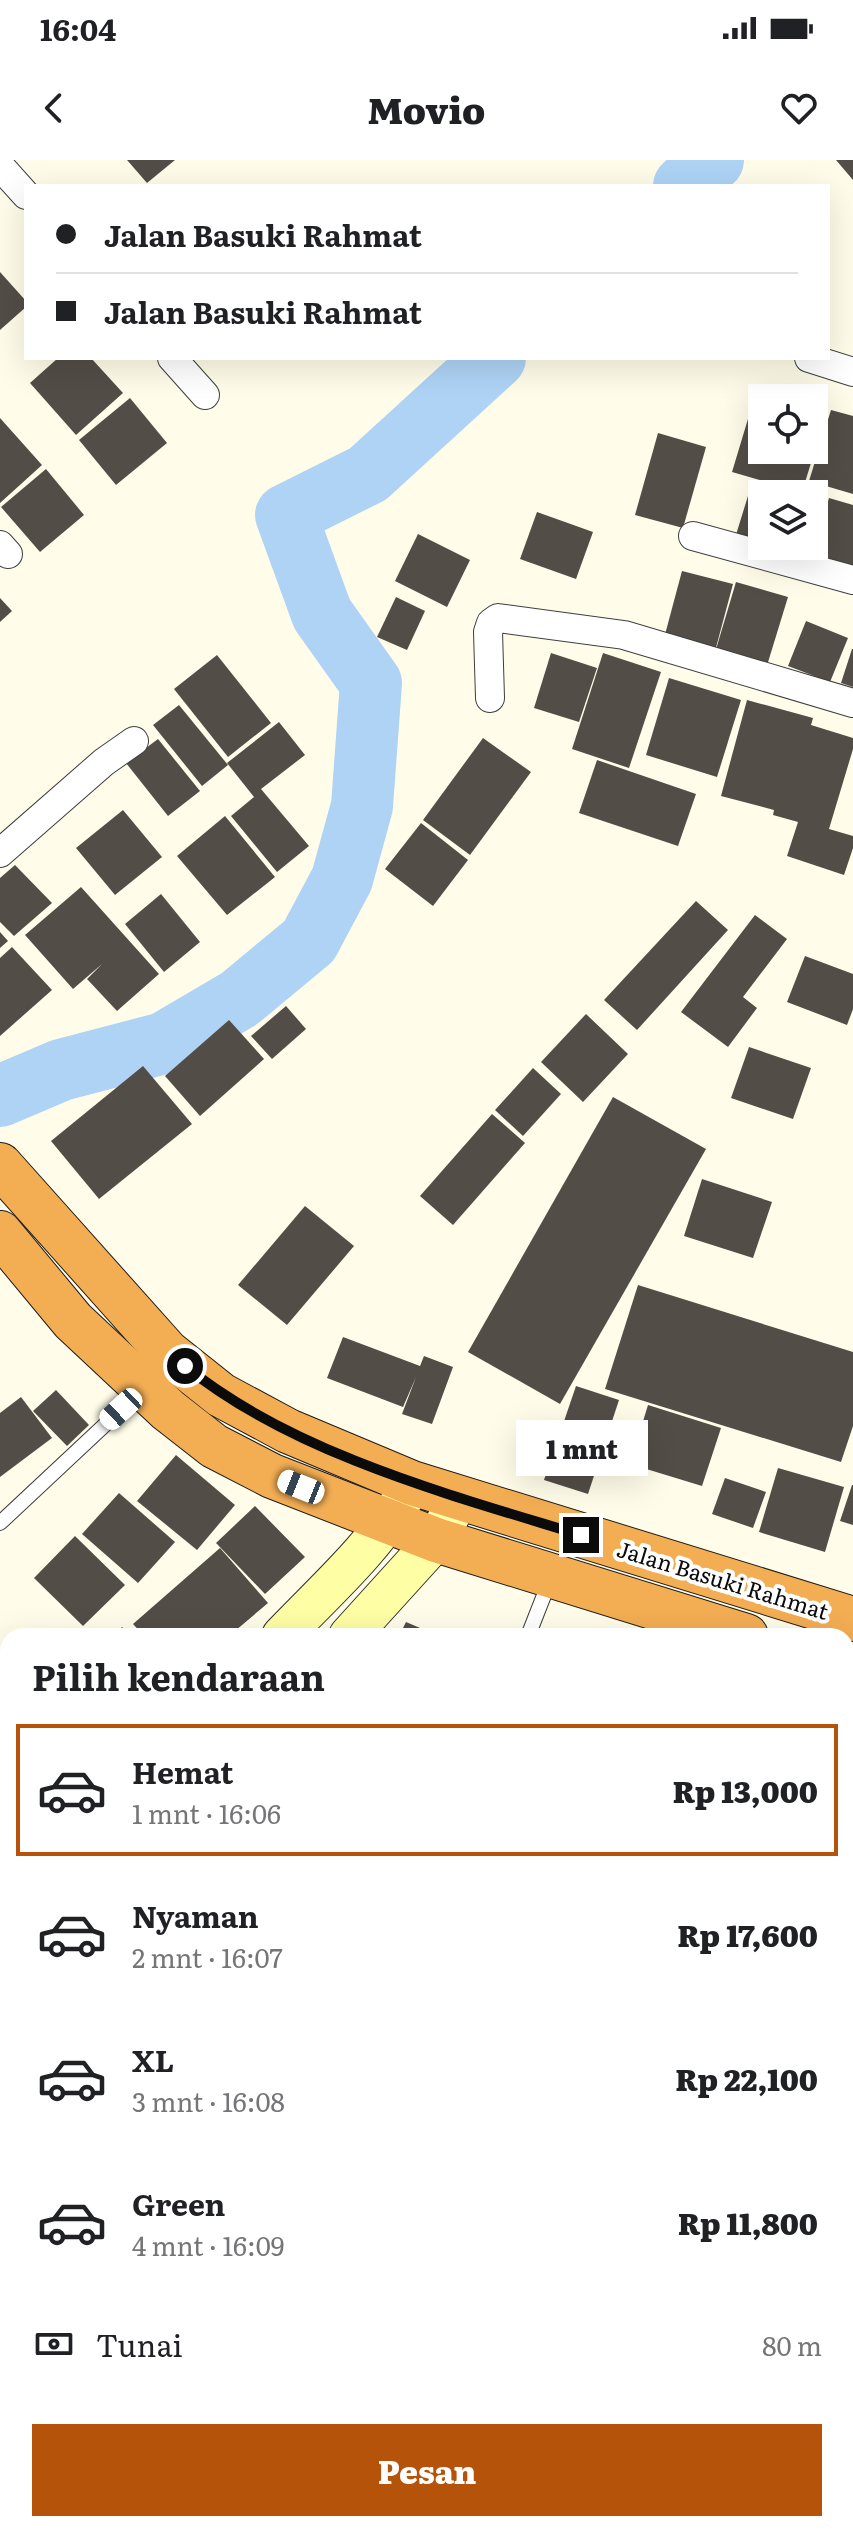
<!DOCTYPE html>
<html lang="id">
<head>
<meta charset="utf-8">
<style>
  :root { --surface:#fff; --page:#f2f2f2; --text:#202124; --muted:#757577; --line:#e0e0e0; --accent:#b45309 }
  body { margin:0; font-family:Literata,serif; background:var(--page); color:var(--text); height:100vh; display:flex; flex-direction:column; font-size:30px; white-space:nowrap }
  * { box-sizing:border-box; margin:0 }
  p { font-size:26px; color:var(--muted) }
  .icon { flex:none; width:44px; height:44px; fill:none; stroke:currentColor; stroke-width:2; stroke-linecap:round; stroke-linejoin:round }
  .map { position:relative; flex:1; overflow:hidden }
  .sheet { position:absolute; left:0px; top:1468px; width:854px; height:904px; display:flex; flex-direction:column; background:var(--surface); border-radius:24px 24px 0 0; box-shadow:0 8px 32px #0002 }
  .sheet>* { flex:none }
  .top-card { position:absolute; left:24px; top:24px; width:806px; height:176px; border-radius:0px; box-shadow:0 8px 32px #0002; display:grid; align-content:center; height:176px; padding:0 32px; background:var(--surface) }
  .controls { position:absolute; left:748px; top:224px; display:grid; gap:16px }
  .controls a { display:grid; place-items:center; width:80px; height:80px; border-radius:0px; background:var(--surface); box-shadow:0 8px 32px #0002; font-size:40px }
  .end { position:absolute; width:36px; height:36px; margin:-18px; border:10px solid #0b0b0b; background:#fff; box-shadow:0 0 0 4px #fff }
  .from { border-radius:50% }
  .bubble { position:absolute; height:56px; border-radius:0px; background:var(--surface); box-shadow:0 8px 32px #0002; font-size:26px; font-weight:800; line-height:56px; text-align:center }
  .car { position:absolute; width:24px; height:48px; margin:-24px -12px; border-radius:10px; box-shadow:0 0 6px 2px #0007; background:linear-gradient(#fff 24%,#345 0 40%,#fff 0 76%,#345 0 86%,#fff 0) }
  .top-card b { display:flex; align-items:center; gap:28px; height:76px; font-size:30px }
  .top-card b+b { border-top:2px solid var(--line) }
  .top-card i { width:20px; height:20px; background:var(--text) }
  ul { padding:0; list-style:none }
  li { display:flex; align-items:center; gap:24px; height:132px; margin:0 16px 12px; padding:0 16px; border:4px solid transparent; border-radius:0px }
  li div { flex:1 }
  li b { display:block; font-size:30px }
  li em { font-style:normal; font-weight:800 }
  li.current { border-color:var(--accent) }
  li>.icon { width:72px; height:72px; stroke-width:1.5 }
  h2 { padding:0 32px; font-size:36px; line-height:96px }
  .pay { display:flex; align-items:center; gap:20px; height:88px; padding:0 32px; font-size:30px }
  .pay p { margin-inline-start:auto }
  .button { display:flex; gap:16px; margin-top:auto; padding:16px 32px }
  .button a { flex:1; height:92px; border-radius:0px; background:var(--accent); color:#fff; font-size:32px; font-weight:800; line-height:92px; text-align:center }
  .status { display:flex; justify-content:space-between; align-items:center; height:56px; padding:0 40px; background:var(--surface); direction:ltr }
  .status svg { height:22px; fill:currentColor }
  header { display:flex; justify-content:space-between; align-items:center; height:104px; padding:0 32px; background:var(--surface); font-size:36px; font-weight:800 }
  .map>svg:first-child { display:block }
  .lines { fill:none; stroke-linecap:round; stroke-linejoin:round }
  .river { stroke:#aed3f5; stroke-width:62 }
  .building { fill:#534d47 }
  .lane-casing { stroke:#3e3e3e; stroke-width:16 }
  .street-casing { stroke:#3e3e3e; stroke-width:30 }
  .secondary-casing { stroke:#2d2d2d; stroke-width:42 }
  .highway-casing { stroke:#1c1c1c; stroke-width:46 }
  .lane { stroke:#fff; stroke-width:14 }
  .street { stroke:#fff; stroke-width:28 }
  .secondary { stroke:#fefea4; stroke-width:40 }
  .highway { stroke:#f3ad53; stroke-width:44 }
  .route { stroke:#0b0b0b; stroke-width:10 }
  .labels { text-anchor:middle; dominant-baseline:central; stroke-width:8; stroke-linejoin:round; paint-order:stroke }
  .street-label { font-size:22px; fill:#0b0b0b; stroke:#fff }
</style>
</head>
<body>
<div class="status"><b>16:04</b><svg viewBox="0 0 49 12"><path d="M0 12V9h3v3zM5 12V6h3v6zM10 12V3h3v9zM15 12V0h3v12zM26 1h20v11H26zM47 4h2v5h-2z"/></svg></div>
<header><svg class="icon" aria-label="back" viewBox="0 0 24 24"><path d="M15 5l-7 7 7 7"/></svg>Movio<svg class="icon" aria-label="heart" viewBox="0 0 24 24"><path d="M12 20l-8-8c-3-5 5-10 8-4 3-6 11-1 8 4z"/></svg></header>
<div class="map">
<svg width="853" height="2372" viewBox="0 0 853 2372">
  <rect width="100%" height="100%" fill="#fffde9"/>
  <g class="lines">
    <g class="river">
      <polyline points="684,26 713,0"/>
      <polyline points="0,936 61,910 164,883 239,839 309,781 342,719 362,646 371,523 322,454 286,355 368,314 495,198"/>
    </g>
  </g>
  <g class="building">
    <polygon points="127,0 175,0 147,23"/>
    <polygon points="836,0 853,0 853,20"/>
    <polygon points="0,112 26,141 26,147 0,170"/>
    <polygon points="58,198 91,198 123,233 76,275 30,223"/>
    <polygon points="130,238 167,283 116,325 79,280"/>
    <polygon points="754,239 762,241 762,290 815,290 802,332 732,312"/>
    <polygon points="831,250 853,256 853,334 809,321"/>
    <polygon points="814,257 824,260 815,290 814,290"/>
    <polygon points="0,258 42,305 0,343"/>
    <polygon points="658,273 706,287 683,368 635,355"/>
    <polygon points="46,309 84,355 40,392 1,347"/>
    <polygon points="752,323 787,333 762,334 762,387 735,378"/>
    <polygon points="829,338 853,345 853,414 810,402"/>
    <polygon points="537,352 593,372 576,419 520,399"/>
    <polygon points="418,374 470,400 447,447 395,421"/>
    <polygon points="682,411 733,424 714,495 663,482"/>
    <polygon points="736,422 788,437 765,512 714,496"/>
    <polygon points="396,437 425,451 407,490 377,477"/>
    <polygon points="0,438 12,451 0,462"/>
    <polygon points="806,461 848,478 830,522 788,506"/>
    <polygon points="852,489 853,489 853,527 841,523"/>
    <polygon points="551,493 597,508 579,562 534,548"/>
    <polygon points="603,493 661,512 629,608 572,589"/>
    <polygon points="217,495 271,563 228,597 174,529"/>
    <polygon points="669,518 741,540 717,617 646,595"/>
    <polygon points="747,540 813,558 811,565 853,578 853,589 829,669 853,676 853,688 844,715 787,696 798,662 773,655 774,650 721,636"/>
    <polygon points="179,545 228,605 202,626 153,565"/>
    <polygon points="279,562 305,595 261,629 309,686 277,712 231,656 254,637 227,603"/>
    <polygon points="483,578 531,612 470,695 423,660"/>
    <polygon points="158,579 200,631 168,656 126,603"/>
    <polygon points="597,600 696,634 678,686 579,653"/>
    <polygon points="123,650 162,697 115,735 76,688"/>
    <polygon points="225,656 275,717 227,755 177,696"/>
    <polygon points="421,663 468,700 433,746 385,709"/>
    <polygon points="15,705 52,743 14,776 0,762 0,718"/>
    <polygon points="81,727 159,814 117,851 87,819 102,804 73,829 25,775"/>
    <polygon points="161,734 200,782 164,812 125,764"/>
    <polygon points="696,741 728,770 637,870 604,840"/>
    <polygon points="755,755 787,779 743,837 757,848 728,887 681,852"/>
    <polygon points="0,772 8,781 0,788"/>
    <polygon points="12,787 52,830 0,876 0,798"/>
    <polygon points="805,796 853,814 853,849 847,865 787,842"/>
    <polygon points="286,846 306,869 272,899 251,876"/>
    <polygon points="586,854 628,894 583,942 541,902"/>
    <polygon points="229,860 264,899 200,956 165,916"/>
    <polygon points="749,887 811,908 793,959 731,938"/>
    <polygon points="143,906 192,964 99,1039 51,981"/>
    <polygon points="533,908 561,934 523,976 495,950"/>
    <polygon points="613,937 706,989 560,1244 468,1192"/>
    <polygon points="492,954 525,983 453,1065 420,1036"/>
    <polygon points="702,1019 772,1042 753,1098 684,1076"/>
    <polygon points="305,1046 354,1086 287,1165 238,1125"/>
    <polygon points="638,1125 853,1192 853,1266 841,1302 605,1229"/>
    <polygon points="343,1177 420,1206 424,1196 453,1207 432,1264 402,1254 416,1217 403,1247 327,1218"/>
    <polygon points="576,1226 619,1240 588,1334 544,1320"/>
    <polygon points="56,1230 89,1265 67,1286 33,1251"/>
    <polygon points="21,1237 52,1278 0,1317 0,1253"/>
    <polygon points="648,1245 721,1268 702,1326 630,1304"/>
    <polygon points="176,1295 235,1345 197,1390 137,1341"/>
    <polygon points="778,1308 844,1327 825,1392 759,1372"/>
    <polygon points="725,1318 766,1332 753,1368 712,1354"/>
    <polygon points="852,1325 853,1325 853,1365 840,1361"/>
    <polygon points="119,1333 175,1382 138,1423 82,1374"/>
    <polygon points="255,1346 305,1397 265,1434 216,1383"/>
    <polygon points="75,1376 125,1425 83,1466 34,1418"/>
    <polygon points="220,1388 268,1443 229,1476 144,1476 133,1464"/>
    <polygon points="406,1462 439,1476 399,1476"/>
    <polygon points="122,1467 132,1476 114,1476"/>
    <polygon points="853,1959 853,2105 846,2121 846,1975"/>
  </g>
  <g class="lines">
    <g class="lane-casing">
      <g id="lane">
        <polyline points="0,1363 140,1232"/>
        <polyline points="528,1476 550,1420"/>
        <polyline points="846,1779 853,1762"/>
      </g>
    </g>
    <g class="street-casing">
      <g id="street">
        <polyline points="0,6 26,35"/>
        <polyline points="172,198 205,235"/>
        <polyline points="809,198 853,212"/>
        <polyline points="693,376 853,420"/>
        <polyline points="0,385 8,394"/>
        <polyline points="490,538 488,472 491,463 498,458 624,475 853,543"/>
        <polyline points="0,693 104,602 134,581"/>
      </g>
    </g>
    <g class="secondary-casing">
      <g id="secondary">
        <path d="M282,1476C325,1431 373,1389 405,1335"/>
        <polyline points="349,1476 436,1380 460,1337"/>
        <polyline points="0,1764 8,1755"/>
        <polyline points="0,1839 8,1830"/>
      </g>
    </g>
    <g class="highway-casing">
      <g id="highway">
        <polyline points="0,1005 167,1192 221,1235 288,1271 412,1323 853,1459"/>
        <polyline points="0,1073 73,1161 168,1250 214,1286 272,1316 436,1380 746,1476"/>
        <polyline points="846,1507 853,1509"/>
      </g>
    </g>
    <use href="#lane" class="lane"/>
    <use href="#street" class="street"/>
    <use href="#secondary" class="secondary"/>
    <use href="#highway" class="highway"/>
  </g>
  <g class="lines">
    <path class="route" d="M185,1206C292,1293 450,1335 581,1375"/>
  </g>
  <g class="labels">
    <g class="street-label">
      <text transform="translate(723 1419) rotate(17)">Jalan Basuki Rahmat</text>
    </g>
  </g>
</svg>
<div class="controls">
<a><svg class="icon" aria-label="locate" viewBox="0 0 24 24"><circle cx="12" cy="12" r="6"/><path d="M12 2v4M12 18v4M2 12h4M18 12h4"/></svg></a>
<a><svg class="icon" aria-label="layers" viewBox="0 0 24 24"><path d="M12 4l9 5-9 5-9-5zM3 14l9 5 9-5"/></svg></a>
</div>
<i class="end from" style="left:185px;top:1206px"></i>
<i class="end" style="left:581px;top:1375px"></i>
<div class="bubble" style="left:516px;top:1260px;width:132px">1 mnt</div>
<i class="car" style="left:121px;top:1249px;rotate:227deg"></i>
<i class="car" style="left:301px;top:1327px;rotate:292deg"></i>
<div class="top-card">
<b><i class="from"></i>Jalan Basuki Rahmat</b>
<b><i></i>Jalan Basuki Rahmat</b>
</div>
<section class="sheet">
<h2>Pilih kendaraan</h2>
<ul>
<li class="current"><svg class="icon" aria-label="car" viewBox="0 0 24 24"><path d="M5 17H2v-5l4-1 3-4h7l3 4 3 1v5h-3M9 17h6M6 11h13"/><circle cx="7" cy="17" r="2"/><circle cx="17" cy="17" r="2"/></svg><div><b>Hemat</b><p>1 mnt · 16:06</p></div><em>Rp 13,000</em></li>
<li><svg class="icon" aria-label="car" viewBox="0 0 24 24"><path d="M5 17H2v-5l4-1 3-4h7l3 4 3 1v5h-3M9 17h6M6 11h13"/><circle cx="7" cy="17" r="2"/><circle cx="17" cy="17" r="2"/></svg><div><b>Nyaman</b><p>2 mnt · 16:07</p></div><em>Rp 17,600</em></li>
<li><svg class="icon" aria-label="car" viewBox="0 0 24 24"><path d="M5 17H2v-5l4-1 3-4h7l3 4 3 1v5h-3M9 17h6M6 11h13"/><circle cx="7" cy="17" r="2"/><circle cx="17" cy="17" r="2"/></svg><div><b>XL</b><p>3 mnt · 16:08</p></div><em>Rp 22,100</em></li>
<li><svg class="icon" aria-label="car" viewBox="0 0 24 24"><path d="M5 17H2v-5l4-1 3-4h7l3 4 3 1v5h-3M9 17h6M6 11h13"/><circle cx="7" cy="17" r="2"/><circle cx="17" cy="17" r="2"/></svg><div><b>Green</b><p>4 mnt · 16:09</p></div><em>Rp 11,800</em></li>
</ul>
<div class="pay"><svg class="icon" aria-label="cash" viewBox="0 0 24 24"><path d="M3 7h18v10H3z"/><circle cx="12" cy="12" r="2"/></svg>Tunai<p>80 m</p></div>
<div class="button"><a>Pesan</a></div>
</section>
</div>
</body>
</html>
